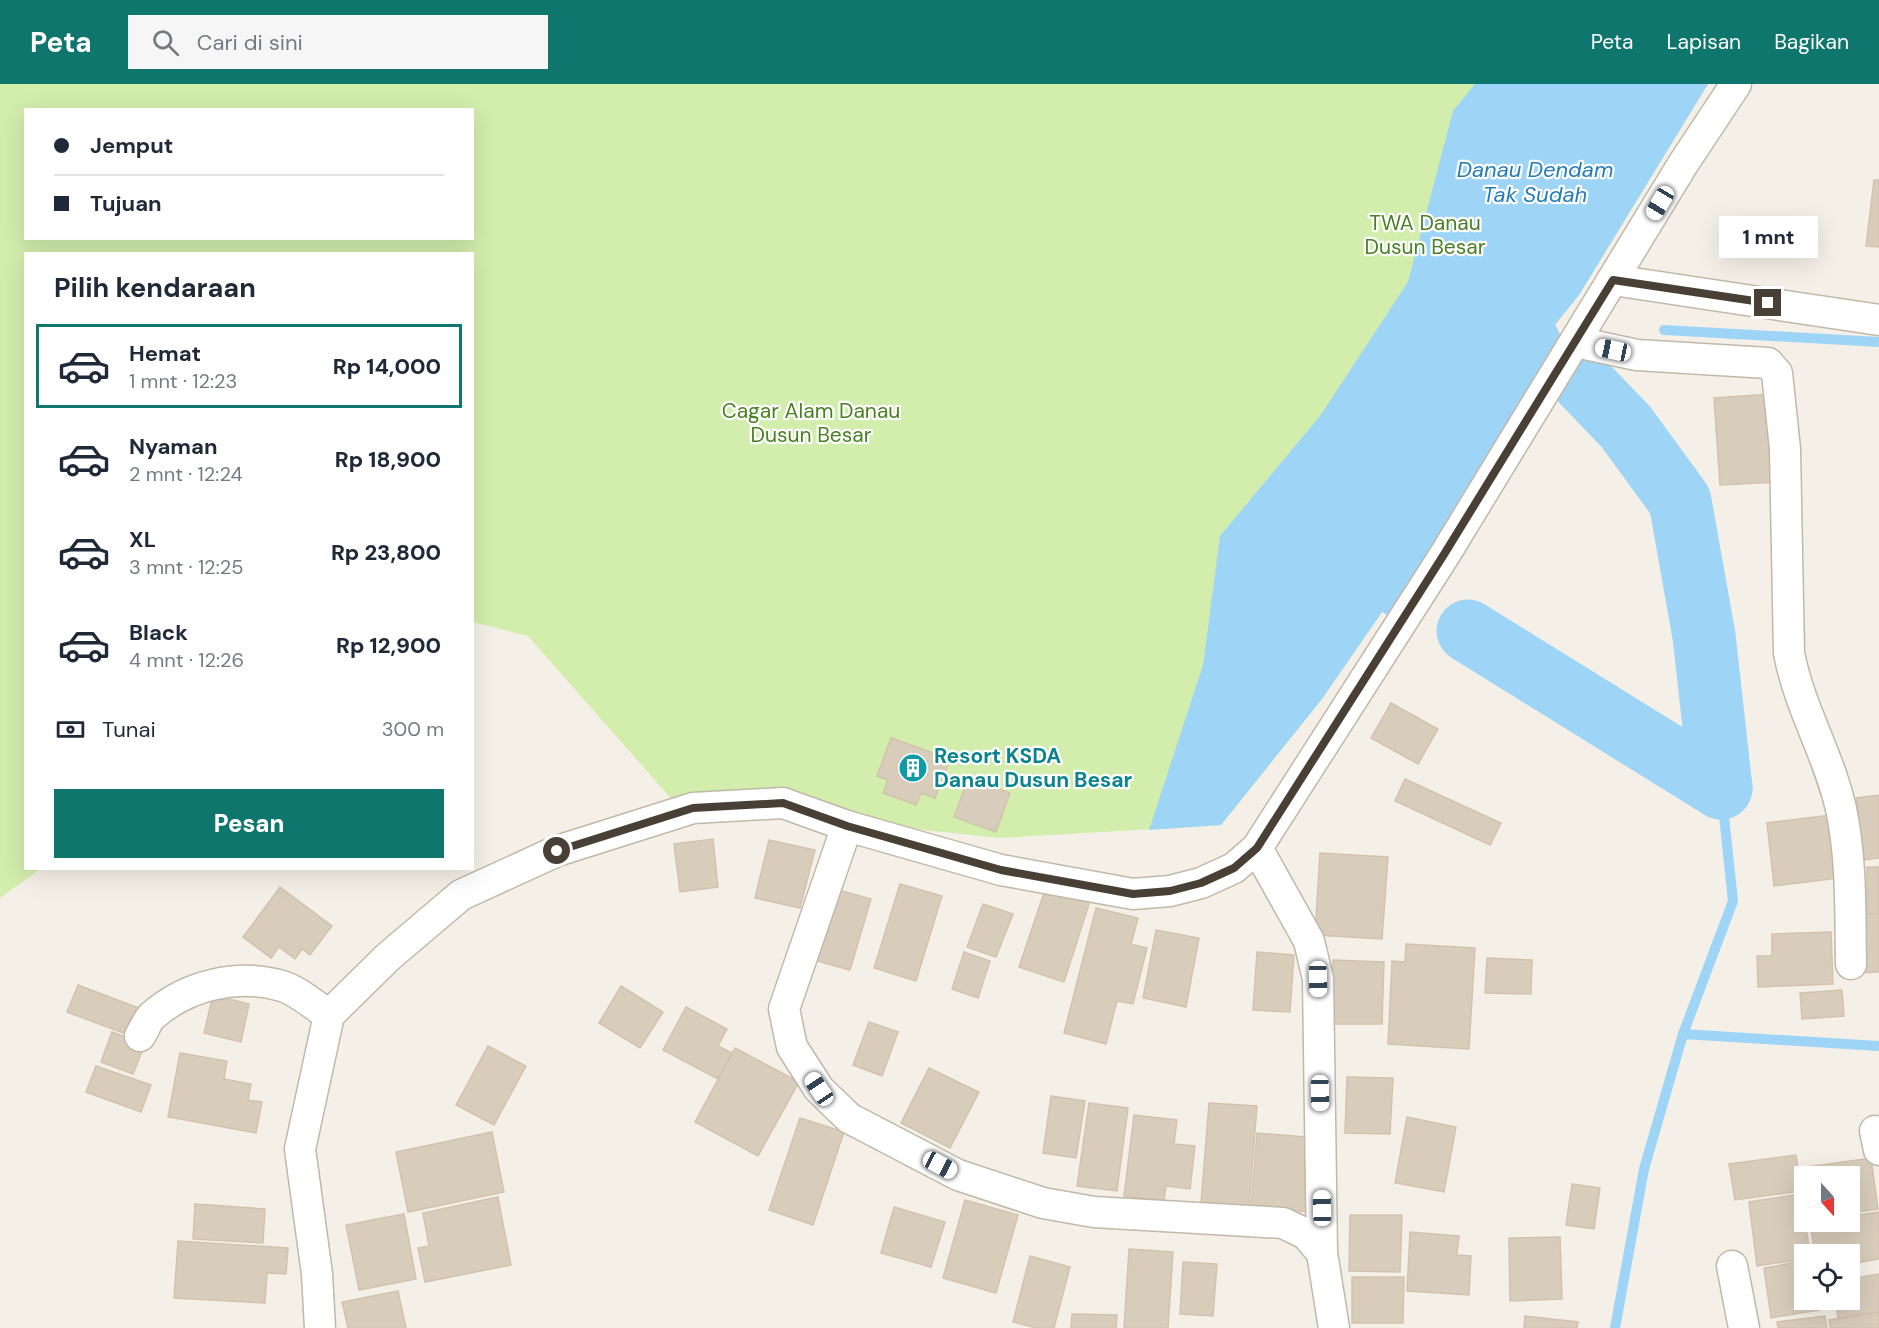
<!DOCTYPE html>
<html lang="id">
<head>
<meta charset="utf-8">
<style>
  :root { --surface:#fff; --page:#f6f6f7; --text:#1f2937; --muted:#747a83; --line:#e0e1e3; --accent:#0f766e }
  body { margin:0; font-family:"DM Sans",sans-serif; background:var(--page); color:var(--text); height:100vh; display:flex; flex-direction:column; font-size:22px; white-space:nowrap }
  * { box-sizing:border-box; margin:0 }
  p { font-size:20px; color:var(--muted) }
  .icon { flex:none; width:33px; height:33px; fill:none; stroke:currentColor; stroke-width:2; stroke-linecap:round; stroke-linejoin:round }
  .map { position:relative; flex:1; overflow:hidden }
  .drawer { position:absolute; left:24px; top:168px; width:450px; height:618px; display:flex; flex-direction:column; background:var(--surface); border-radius:0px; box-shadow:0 6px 24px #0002 }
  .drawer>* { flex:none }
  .guide { position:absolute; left:24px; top:24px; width:450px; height:132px; border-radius:0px; box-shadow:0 6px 24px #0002; display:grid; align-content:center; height:132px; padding:0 30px; background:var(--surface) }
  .needle { width:39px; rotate:159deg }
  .tools { position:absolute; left:1794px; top:1082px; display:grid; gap:12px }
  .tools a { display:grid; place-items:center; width:66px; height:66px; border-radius:0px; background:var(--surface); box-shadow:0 6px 24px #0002; font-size:30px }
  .end { position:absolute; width:27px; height:27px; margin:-14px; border:8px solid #494035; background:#fff; box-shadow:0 0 0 3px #fff }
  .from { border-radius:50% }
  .bubble { position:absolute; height:42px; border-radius:0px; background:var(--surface); box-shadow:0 6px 24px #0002; font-size:20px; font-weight:800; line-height:42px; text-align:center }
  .car { position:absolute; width:18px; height:36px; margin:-18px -9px; border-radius:8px; box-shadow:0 0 4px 2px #0007; background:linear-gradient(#fff 24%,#345 0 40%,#fff 0 76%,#345 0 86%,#fff 0) }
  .guide b { display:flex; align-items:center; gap:21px; height:57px; font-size:22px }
  .guide b+b { border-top:2px solid var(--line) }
  .guide i { width:15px; height:15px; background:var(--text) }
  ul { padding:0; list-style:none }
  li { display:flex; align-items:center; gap:18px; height:84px; margin:0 12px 9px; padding:0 18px; border:3px solid transparent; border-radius:0px }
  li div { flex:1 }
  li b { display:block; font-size:22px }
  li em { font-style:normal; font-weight:800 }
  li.on { border-color:var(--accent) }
  li>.icon { width:54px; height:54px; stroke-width:1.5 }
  h2 { padding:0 30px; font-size:27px; line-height:72px }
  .pay { display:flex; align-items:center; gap:15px; height:66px; padding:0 30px; font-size:22px }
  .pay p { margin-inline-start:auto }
  .cta { display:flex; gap:12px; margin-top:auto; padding:12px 30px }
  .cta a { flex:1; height:69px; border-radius:0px; background:var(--accent); color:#fff; font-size:24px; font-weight:800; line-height:69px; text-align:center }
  header { display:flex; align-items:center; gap:36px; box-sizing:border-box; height:84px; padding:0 30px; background:var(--accent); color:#fff }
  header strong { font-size:28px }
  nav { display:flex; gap:33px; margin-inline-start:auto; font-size:21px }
  .search { width:420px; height:54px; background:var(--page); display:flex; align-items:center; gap:15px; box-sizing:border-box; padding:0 21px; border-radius:0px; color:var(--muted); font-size:22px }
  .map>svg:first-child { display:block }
  .green { fill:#d2edac; fill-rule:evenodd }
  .water { fill:#9ed5f7 }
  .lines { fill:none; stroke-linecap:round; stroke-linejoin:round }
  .stream { stroke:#9ed5f7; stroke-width:10 }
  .river { stroke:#9ed5f7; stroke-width:63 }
  .building { fill:#d8ccbb; stroke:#d3c3ae; stroke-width:1.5 }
  .street-casing { stroke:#c1b8a8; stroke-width:33 }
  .street { stroke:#fff; stroke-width:30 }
  .route { stroke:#494035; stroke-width:8 }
  .labels { text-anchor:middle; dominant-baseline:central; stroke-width:4.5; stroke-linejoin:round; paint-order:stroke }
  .park-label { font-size:21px; fill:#498022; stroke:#fff }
  .culture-label { font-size:21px; font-weight:bold; fill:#0d838f; stroke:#fff; text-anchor:start }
  .water-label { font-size:22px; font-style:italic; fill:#237cb6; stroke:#fff }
</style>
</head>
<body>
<header>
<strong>Peta</strong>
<div class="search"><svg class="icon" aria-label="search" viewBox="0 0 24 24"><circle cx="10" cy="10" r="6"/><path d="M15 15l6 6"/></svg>Cari di sini</div>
<nav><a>Peta</a><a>Lapisan</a><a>Bagikan</a></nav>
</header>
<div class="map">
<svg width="1879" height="1244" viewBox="0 0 1879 1244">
  <rect width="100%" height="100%" fill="#f5f0e7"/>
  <path class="green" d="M0,0H1708L1579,211L1546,252L1530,261L1515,293L1520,305L1515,314L1504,316L1410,474L1400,502L1322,615L1221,741L999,754L675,719L528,552L473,538L472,170H26V784L40,785L0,814ZM26,26H472V154H26Z"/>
  <polygon class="water" points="1475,0 1708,0 1579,211 1546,252 1530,260 1515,293 1520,305 1515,314 1504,316 1410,474 1400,502 1322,615 1221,741 1149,746 1203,581 1220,452 1320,332 1408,198 1453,27"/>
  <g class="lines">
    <g class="stream">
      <polyline points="1664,246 1879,258"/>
      <polyline points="1683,950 1879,962"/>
      <polyline points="1615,1244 1644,1085 1683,950 1733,817 1721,704"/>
    </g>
    <g class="river">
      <polyline points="1579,294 1626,343 1680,417 1704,552 1721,704"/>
      <polyline points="1400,502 1504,315 1515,314 1520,305 1515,293 1530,260"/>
      <polyline points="1468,547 1721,704"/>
    </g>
  </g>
  <g class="building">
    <polygon points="1874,96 1879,96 1879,163 1866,162"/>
    <polygon points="1771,310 1777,398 1720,401 1714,314"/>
    <polygon points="1391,619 1438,645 1418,680 1371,654"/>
    <polygon points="891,654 950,675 935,714 921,709 916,721 883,709 888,696 877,692"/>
    <polygon points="968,695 1010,709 996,748 954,733"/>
    <polygon points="1405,695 1501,739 1490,761 1395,717"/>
    <polygon points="1879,711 1879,774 1864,776 1856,714"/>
    <polygon points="1831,731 1838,794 1774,802 1767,739"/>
    <polygon points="713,755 718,803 680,808 674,760"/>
    <polygon points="769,756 815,766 800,824 755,814"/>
    <polygon points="1320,769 1388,773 1382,855 1315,851"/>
    <rect x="1867" y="783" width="12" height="47"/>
    <polygon points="900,800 942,812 916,897 874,884"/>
    <polygon points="280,803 332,842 310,871 302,865 295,875 279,863 271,874 243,853"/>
    <polygon points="1046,803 1090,817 1064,898 1019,883"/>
    <polygon points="835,805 871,815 850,886 814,876"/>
    <polygon points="983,820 1013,830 996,873 967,863"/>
    <polygon points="1096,824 1138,834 1131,860 1147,864 1133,920 1117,917 1106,960 1064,949"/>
    <polygon points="1861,830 1879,830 1879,888 1862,889"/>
    <polygon points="1156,846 1199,854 1186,923 1143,914"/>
    <polygon points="1831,848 1833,900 1758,903 1757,872 1772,872 1772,850"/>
    <polygon points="1406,860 1475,864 1469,965 1388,960 1392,877 1405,878"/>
    <polygon points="964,868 990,877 978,914 952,905"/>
    <polygon points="1257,868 1294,871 1290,928 1253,926"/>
    <polygon points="1487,874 1532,876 1531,910 1485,909"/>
    <polygon points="1333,876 1384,878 1382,940 1331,940"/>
    <polygon points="78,901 144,926 134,953 67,928"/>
    <polygon points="621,902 663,928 640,964 599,939"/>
    <polygon points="1842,906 1844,932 1802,935 1800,909"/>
    <polygon points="213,911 249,920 241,958 204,949"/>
    <polygon points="686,923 727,945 718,962 732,969 718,995 663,966"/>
    <polygon points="869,938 898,948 882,992 853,981"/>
    <polygon points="112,948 145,960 133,990 101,978"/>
    <polygon points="488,962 526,982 494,1041 456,1021"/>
    <polygon points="735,964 799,998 758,1072 695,1038"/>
    <polygon points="180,969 227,977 224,995 251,1000 248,1016 262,1018 256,1049 168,1033"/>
    <polygon points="96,982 151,1001 141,1028 86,1008"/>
    <polygon points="929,984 979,1008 950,1064 901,1039"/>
    <polygon points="1347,993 1393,994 1390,1050 1345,1049"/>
    <polygon points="1051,1012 1085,1017 1076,1074 1043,1069"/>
    <polygon points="1089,1019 1128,1024 1117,1107 1077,1102"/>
    <polygon points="1209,1019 1257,1022 1249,1123 1201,1119"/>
    <polygon points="1134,1031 1177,1036 1174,1060 1195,1062 1190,1105 1166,1102 1164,1117 1124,1112"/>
    <polygon points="1407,1033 1456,1043 1444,1108 1395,1099"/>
    <polygon points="800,1034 844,1048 813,1141 769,1126"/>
    <polygon points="492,1048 504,1108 408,1128 396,1068"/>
    <polygon points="1257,1049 1317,1054 1310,1128 1251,1123"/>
    <polygon points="1796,1071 1801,1107 1735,1116 1729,1080"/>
    <polygon points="1871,1074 1878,1125 1850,1129 1850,1092 1804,1092 1804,1120 1800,1084"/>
    <polygon points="1572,1100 1600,1104 1594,1145 1566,1141"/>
    <polygon points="1801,1110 1810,1170 1804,1170 1804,1175 1757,1182 1749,1118"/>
    <polygon points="498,1113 511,1181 425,1198 418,1164 429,1162 423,1129"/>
    <polygon points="965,1116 1018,1131 996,1209 943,1194"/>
    <polygon points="195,1120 265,1125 263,1159 193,1155"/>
    <polygon points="894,1123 945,1138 931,1183 881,1169"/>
    <polygon points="1879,1128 1879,1175 1850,1180 1850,1170 1815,1170 1810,1138 1850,1137 1850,1132"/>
    <polygon points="404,1130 416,1195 359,1206 346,1141"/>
    <polygon points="1350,1131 1402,1131 1400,1188 1349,1187"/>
    <polygon points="1410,1148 1459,1152 1457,1171 1471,1172 1469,1211 1407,1207"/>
    <polygon points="1560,1153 1562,1215 1510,1217 1509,1154"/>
    <polygon points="178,1157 288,1164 286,1190 267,1189 265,1219 174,1214"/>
    <polygon points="1129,1165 1173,1168 1168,1244 1124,1244"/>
    <polygon points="1030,1172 1070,1183 1054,1244 1036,1244 1013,1238"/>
    <polygon points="1804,1177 1804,1215 1818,1215 1820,1226 1771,1234 1764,1184"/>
    <polygon points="1183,1178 1217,1180 1213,1232 1180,1230"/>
    <polygon points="1879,1190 1879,1228 1838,1234 1835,1215 1850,1215 1850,1195"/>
    <polygon points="1352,1193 1404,1193 1403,1239 1352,1239"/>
    <polygon points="398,1207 406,1244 348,1244 342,1218"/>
    <polygon points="1879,1228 1879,1244 1830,1244 1829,1236"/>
    <polygon points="1072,1230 1117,1231 1116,1244 1071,1244"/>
    <polygon points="1525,1232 1578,1238 1577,1244 1524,1244"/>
    <polygon points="1825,1232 1827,1244 1778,1244 1777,1238"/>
  </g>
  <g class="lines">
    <g class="street-casing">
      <g id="street">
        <polyline points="1613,196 1879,236"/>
        <path d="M1576,258L1637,271L1768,279L1777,289L1785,365L1789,569C1799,623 1829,671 1841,725C1852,776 1850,829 1851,880"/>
        <polyline points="847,742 784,925 792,963 819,1005 849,1034 958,1091 1043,1119 1094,1128 1283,1139 1306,1150 1322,1169 1334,1244"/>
        <polyline points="1257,764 1309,857 1318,895 1322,1169"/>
        <path d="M140,952C144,946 147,937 152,932C187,901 238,889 282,902C298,907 315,922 329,931"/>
        <polyline points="1875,1047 1879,1066"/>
        <polyline points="1732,1182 1744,1244"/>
        <polyline points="320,1244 317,1190 300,1065 329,931 388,873 461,811 557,767 693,724 783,719 847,742 1001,786 1133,810 1170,807 1201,799 1234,784 1257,764 1444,472 1683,80 1736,0"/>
      </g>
    </g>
    <use href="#street" class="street"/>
  </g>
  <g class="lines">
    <polyline class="route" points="557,767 693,724 783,719 847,742 1001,786 1133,810 1170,807 1201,799 1234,784 1257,764 1443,472 1613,196 1768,219"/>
  </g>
  <defs>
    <g id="building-disc" transform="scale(1.5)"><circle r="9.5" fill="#0f9aa8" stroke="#fff"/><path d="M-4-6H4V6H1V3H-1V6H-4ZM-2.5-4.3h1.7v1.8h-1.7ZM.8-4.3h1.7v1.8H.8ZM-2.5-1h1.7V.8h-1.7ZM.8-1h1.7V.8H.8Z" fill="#fff"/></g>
  </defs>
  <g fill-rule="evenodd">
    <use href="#building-disc" x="913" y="684"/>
  </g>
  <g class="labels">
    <g class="park-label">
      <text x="1425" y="139">TWA Danau<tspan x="1425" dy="24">Dusun Besar</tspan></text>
      <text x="811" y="327">Cagar Alam Danau<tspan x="811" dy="24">Dusun Besar</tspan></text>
    </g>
    <g class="culture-label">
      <text x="934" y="672">Resort KSDA<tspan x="934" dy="24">Danau Dusun Besar</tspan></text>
    </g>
    <g class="water-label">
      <text x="1535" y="85">Danau Dendam<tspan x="1535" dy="25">Tak Sudah</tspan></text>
    </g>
  </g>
</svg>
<div class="tools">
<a><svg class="needle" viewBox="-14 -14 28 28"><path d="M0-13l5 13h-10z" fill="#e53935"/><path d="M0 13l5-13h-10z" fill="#747a83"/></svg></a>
<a><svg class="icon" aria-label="locate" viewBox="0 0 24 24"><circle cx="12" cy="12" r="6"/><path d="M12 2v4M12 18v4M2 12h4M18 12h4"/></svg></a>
</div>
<i class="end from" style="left:557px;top:767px"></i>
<i class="end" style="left:1768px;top:219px"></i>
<div class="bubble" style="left:1719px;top:132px;width:99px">1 mnt</div>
<i class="car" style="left:1660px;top:119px;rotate:211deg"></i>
<i class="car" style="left:1613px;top:266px;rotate:282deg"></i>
<i class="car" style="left:1318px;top:895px;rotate:179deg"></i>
<i class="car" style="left:819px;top:1005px;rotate:326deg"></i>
<i class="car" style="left:1320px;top:1009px;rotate:179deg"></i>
<i class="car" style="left:940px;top:1081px;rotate:118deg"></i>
<i class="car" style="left:1322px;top:1124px;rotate:359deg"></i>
<div class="guide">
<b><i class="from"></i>Jemput</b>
<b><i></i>Tujuan</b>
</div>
<section class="drawer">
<h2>Pilih kendaraan</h2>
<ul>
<li class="on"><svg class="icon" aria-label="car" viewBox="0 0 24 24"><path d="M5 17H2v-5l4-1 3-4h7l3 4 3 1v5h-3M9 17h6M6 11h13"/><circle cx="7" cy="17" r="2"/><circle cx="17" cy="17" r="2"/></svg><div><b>Hemat</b><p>1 mnt · 12:23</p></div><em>Rp 14,000</em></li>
<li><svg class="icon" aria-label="car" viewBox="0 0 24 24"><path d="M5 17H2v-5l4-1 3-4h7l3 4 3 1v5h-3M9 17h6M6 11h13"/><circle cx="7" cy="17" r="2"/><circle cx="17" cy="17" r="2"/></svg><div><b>Nyaman</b><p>2 mnt · 12:24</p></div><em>Rp 18,900</em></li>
<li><svg class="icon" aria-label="car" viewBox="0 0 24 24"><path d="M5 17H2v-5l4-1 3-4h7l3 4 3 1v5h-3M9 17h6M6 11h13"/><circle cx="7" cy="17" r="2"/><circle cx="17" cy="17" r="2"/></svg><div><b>XL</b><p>3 mnt · 12:25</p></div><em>Rp 23,800</em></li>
<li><svg class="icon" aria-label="car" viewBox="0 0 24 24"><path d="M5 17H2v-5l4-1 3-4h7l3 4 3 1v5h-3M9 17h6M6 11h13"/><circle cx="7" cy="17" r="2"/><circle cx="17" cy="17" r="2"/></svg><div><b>Black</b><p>4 mnt · 12:26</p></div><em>Rp 12,900</em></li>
</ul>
<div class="pay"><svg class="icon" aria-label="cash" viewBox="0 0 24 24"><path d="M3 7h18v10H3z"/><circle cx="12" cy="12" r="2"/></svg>Tunai<p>300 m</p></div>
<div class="cta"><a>Pesan</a></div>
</section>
</div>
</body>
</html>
